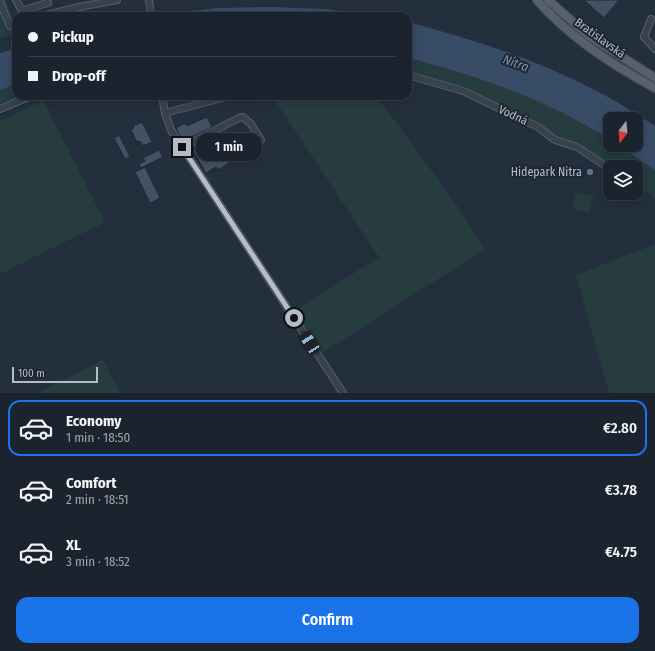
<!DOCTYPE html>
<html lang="en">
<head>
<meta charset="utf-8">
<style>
  :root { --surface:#1b232e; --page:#282f3a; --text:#f1f3f6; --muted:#a0a4aa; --line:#39404a; --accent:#1a73e8 }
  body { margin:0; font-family:"Fira Sans Condensed",sans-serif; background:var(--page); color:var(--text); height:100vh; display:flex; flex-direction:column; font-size:15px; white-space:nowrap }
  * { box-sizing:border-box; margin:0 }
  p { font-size:13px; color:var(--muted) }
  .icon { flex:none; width:22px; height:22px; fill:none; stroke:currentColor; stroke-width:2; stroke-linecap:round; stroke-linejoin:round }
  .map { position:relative; height:393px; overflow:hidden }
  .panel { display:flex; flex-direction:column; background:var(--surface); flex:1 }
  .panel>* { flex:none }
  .guide { position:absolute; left:12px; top:12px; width:400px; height:88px; border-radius:12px; box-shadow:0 2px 10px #0003,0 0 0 1px var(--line); display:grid; align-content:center; height:88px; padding:0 16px; background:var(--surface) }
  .needle { width:26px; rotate:196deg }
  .tools { position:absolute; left:603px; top:112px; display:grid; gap:8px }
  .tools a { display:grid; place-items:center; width:40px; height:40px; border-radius:8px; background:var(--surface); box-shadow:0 2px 10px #0003,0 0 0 1px var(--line); font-size:20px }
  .scale { position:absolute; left:12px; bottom:10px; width:86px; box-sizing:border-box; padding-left:4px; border:2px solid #b4bcc9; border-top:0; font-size:11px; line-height:14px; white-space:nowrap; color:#b4bcc9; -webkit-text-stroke:3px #1d2633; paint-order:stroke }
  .end { position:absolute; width:18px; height:18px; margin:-9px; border:5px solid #b4bcc9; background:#111; box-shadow:0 0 0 2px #111 }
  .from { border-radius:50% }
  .bubble { position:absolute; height:28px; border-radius:12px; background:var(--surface); box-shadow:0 2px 10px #0003,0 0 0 1px var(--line); font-size:13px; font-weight:600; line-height:28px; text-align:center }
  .car { position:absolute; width:12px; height:24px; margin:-12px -6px; border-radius:5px; box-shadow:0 0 3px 1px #0007; background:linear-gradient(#222 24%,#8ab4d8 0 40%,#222 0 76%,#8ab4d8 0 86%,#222 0) }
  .guide b { display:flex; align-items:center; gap:14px; height:38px; font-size:15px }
  .guide b+b { border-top:1px solid var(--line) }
  .guide i { width:10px; height:10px; background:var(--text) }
  ul { padding:7px 0 0; list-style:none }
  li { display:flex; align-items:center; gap:12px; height:56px; margin:0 8px 6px; padding:0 8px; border:2px solid transparent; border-radius:12px }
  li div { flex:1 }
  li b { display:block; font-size:15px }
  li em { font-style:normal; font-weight:600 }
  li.on { border-color:var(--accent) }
  li>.icon { width:36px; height:36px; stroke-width:1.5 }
  .primary-button { display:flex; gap:8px; margin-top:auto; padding:8px 16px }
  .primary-button a { flex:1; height:46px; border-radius:12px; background:var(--accent); color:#fff; font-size:16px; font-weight:600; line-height:46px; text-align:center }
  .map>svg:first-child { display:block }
  .green { fill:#263c3f }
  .water { fill:#394c67 }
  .building { fill:#455162; stroke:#1f2835 }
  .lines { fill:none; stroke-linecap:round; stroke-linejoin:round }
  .minor-casing { stroke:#565f6c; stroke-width:8 }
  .major-casing { stroke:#414a57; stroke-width:10 }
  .minor { stroke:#38414e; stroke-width:6 }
  .major { stroke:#56606e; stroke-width:8 }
  .route { stroke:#b4bcc9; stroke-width:5 }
  .service-dot { fill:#5c6f8a; stroke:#1d2633; stroke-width:1.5 }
  .labels { text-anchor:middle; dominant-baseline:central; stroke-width:4; stroke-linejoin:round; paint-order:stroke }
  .street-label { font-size:12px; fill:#b4bcc9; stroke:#1d2633 }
  .poi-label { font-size:12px; fill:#b4bcc9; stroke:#1d2633; text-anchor:end }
  .water-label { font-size:13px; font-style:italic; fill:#7c92b1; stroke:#1d2633 }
</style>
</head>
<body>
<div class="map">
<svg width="655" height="393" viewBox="0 0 655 393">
  <rect width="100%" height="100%" fill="#242f3e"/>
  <g class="green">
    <polygon points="0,0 6,0 16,33 0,39"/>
    <path d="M408,58C479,76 548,100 610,140V145H618L655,170V199L636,181V167H611L460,88L408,73Z"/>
    <polygon points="16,84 16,96 25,96 0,106 0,90"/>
    <polygon points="272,96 377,96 458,207 485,249 322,353 295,311 379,257"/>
    <polygon points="43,100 105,222 0,274 0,121"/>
    <polygon points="576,192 593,196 589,213 572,208"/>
    <polygon points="655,244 655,393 609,393 576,275"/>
    <polygon points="103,360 120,393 37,393"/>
  </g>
  <g class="water">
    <polygon points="271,7 325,9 382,16 144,16 218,8"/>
    <path d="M408,22C498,46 577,73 655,126V170L618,145H636V119H610V140C548,100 479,76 408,58Z"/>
    <polygon points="16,48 16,84 0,90 0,53"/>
  </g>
  <g class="building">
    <polygon points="584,0 619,0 604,18"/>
    <polygon points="229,96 251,96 252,101 230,102"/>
    <polygon points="207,117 212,127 183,141 176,128 185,123 187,126"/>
    <polygon points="142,122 152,142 143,146 140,141 137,142 131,130 134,128 133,126"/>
    <polygon points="223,131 229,141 242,133 252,148 218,170 216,167 206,173 193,151 203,145 208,155 222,147 215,135"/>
    <polygon points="119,135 130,157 125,159 114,138"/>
    <polygon points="159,150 163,157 141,168 139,164 145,161 143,158"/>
    <polygon points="145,167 160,198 150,203 135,172"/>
  </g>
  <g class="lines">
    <g class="minor-casing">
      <g id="minor">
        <polyline points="16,0 21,9 24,10 48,3"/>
        <polyline points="149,0 151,16"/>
        <polyline points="0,2 10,26 16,24"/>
        <polyline points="42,16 79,7 117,0"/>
        <polyline points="651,19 644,37 655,49"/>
        <polyline points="408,75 463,91 538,127 555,140 577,147 610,169"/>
        <polyline points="162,96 165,113 171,130 343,393"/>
        <polyline points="0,109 31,96"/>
        <polyline points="165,113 222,98 222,96"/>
        <polyline points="182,147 239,118 243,117 251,124 261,140"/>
      </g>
    </g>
    <g class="major-casing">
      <g id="major">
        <path d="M537,0C569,37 612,65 655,88"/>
        <polyline points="548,0 589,36 655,78"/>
      </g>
    </g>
    <use href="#minor" class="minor"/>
    <use href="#major" class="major"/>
  </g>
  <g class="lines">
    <polyline class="route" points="182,147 294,318"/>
  </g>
  <circle class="service-dot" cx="590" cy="172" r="4"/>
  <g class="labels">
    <g class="street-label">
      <text transform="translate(600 38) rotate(36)">Bratislavská</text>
      <text transform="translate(513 115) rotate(25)">Vodná</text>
    </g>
    <g class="poi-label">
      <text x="582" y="172">Hidepark Nitra</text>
    </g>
    <g class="water-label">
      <text transform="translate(516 63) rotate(20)">Nitra</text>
    </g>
  </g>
</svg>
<div class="tools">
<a><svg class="needle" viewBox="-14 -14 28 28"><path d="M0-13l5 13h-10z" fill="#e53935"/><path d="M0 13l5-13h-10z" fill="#a0a4aa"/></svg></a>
<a><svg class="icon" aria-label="layers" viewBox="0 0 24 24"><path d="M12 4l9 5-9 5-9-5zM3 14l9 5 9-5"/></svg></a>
</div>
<div class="scale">100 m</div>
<i class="end from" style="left:294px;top:318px"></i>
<i class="end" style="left:182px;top:147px"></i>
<div class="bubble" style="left:196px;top:133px;width:66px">1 min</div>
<i class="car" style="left:310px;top:343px;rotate:327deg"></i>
<div class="guide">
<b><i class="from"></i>Pickup</b>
<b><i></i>Drop-off</b>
</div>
</div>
<section class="panel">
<ul>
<li class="on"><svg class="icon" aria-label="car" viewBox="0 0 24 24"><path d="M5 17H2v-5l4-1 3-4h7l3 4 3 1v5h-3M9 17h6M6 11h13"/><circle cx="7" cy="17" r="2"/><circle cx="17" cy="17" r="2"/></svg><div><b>Economy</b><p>1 min · 18:50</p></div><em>€2.80</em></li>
<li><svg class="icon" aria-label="car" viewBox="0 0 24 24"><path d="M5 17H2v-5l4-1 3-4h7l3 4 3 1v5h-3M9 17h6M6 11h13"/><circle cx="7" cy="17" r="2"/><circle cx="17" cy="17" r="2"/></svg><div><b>Comfort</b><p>2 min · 18:51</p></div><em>€3.78</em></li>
<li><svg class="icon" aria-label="car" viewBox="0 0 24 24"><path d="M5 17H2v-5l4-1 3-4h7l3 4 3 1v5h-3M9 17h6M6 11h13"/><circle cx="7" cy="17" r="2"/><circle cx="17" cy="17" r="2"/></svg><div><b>XL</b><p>3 min · 18:52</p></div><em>€4.75</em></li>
</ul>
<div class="primary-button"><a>Confirm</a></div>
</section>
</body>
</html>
